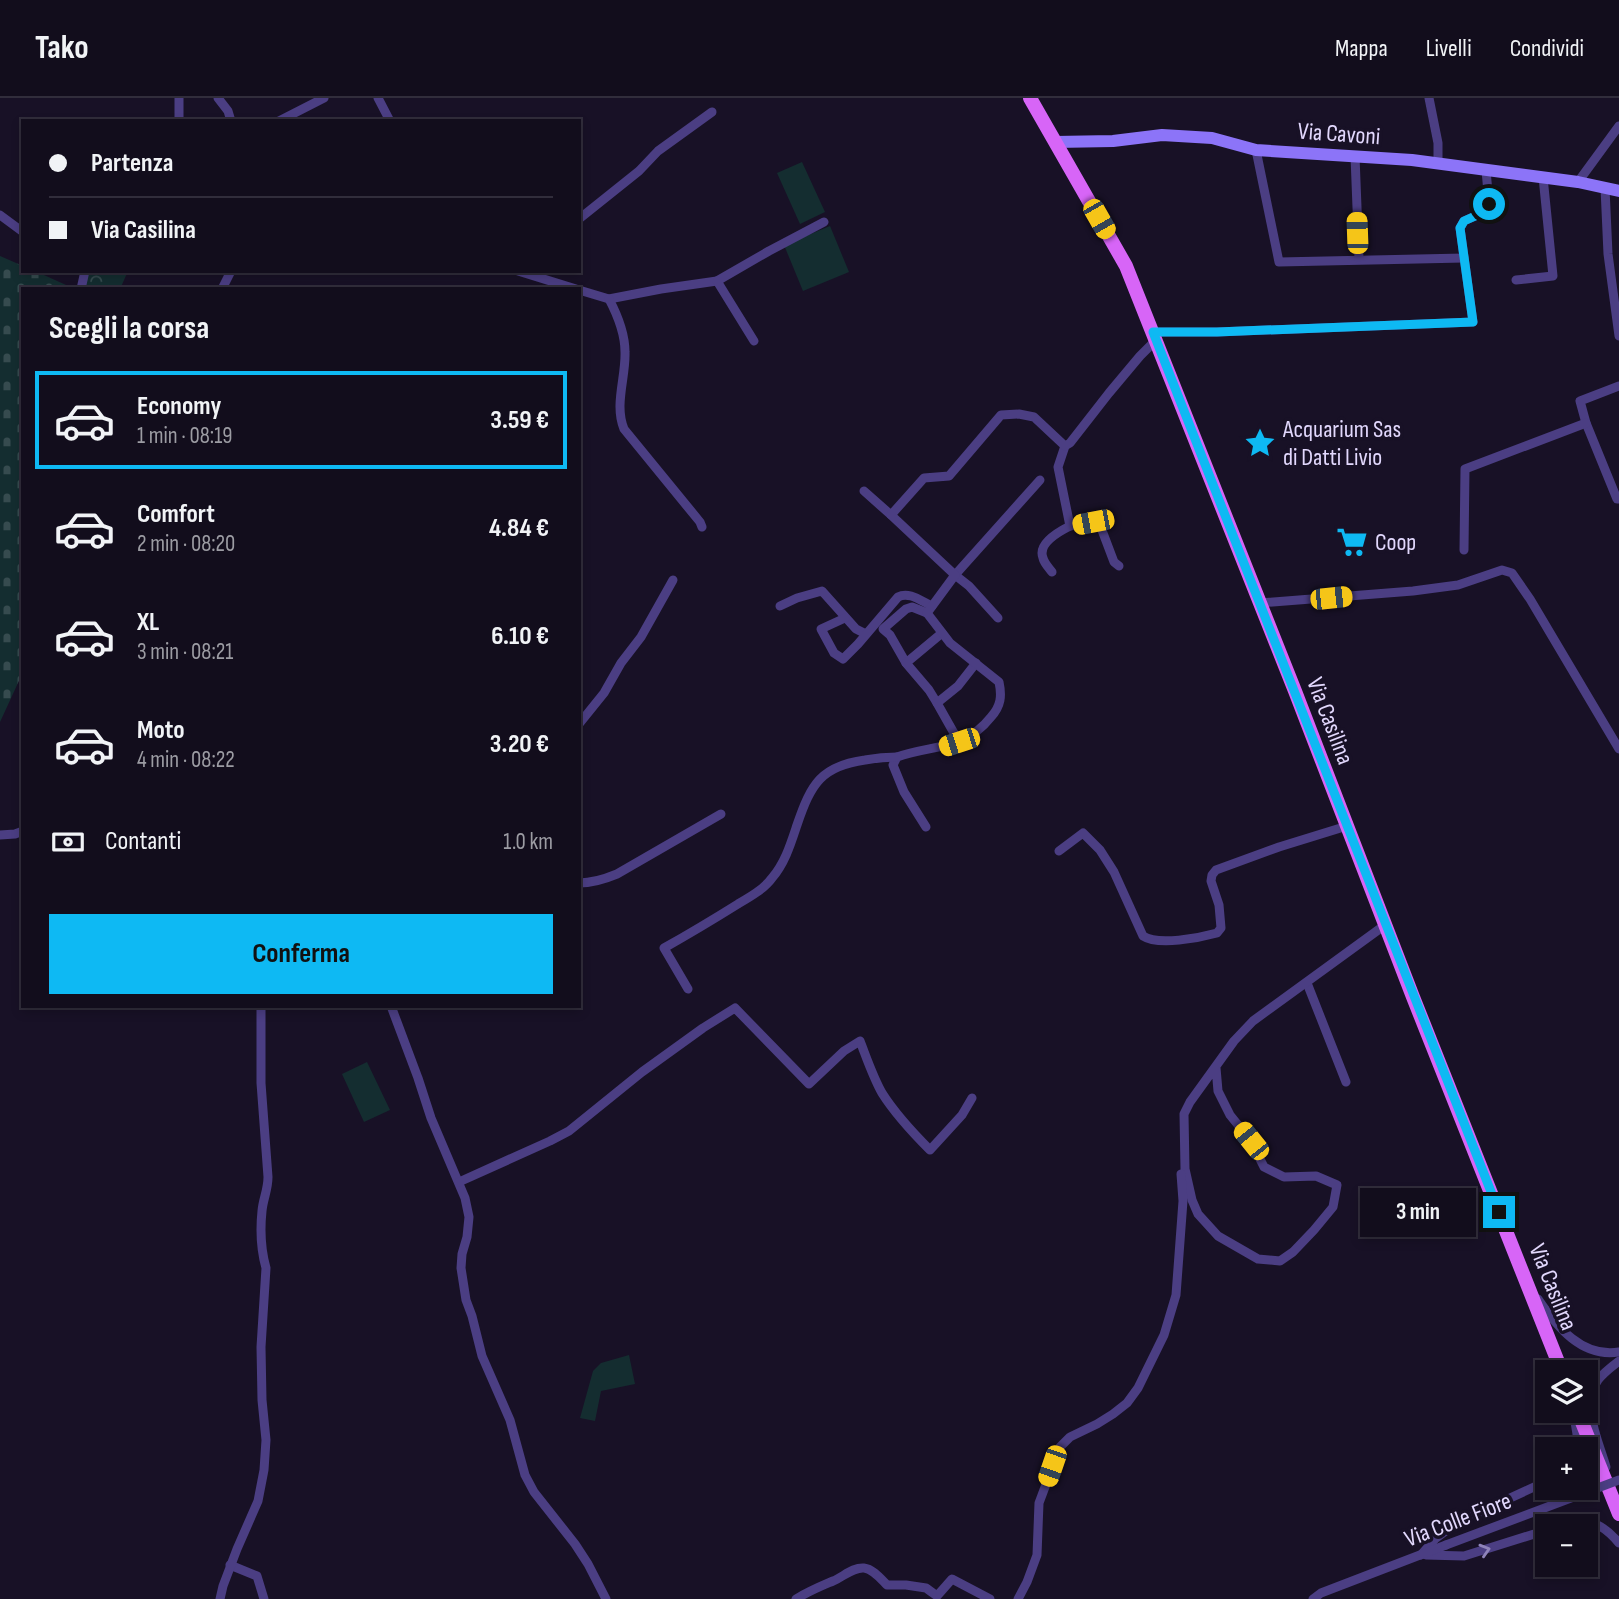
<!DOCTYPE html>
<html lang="it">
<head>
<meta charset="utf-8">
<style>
  :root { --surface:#120d1c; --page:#1b1625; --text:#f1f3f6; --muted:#9c9ca3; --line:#312d3b; --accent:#0eb9f3 }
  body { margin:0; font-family:"Sofia Sans Condensed",sans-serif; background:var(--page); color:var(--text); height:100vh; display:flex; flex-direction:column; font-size:26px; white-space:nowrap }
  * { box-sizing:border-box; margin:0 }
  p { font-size:23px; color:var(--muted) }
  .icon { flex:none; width:38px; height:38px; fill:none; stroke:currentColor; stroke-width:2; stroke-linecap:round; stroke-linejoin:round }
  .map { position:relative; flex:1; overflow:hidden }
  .side { position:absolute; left:21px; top:189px; width:560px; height:721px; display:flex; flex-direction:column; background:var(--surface); border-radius:0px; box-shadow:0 4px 10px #0003,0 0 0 2px var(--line) }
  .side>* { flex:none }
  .guide { position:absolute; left:21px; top:21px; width:560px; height:154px; border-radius:0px; box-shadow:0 4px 10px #0003,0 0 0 2px var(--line); display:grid; align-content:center; height:154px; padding:0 28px; background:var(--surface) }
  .fabs { position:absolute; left:1535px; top:1262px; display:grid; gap:14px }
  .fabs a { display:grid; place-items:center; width:63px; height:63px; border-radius:0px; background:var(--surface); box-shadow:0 4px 10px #0003,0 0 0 2px var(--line); font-size:35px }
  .end { position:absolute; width:32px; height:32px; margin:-16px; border:9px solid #0eb9f3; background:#111; box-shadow:0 0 0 4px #111 }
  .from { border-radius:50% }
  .bubble { position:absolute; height:49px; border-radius:0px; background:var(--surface); box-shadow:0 4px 10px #0003,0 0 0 2px var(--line); font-size:23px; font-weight:700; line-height:49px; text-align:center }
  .car { position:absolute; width:21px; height:42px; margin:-21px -10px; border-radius:9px; box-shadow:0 0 5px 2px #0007; background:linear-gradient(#f5c518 24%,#345 0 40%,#f5c518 0 76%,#345 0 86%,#f5c518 0) }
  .guide b { display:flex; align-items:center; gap:24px; height:66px; font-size:26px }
  .guide b+b { border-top:2px solid var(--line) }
  .guide i { width:18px; height:18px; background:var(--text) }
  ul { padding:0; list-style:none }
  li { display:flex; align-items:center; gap:21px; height:98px; margin:0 14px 10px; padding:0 14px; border:4px solid transparent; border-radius:0px }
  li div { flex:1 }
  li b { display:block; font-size:26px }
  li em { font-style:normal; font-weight:700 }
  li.active { border-color:var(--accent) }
  li>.icon { width:63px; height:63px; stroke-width:1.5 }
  h2 { padding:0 28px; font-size:32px; line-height:84px }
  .pay { display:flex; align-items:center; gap:18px; height:77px; padding:0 28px; font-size:26px }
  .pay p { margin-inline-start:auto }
  .button { display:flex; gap:14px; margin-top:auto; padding:14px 28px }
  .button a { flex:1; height:80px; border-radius:0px; background:var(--accent); color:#111; font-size:28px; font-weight:700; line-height:80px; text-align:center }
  header { display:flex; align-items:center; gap:42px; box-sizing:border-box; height:98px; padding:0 35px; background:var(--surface); border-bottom:2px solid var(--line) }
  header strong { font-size:33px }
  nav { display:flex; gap:38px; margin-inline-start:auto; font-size:24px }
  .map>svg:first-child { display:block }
  .grass { fill:#142d30 }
  .cemetery { fill:url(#cemetery-stones) }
  .park { fill:url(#park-crowns) }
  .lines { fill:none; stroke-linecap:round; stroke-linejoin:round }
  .street { stroke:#4b3e83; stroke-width:9 }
  .secondary { stroke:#8c74f8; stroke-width:12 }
  .primary { stroke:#d765f7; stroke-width:14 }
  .street-bridge { stroke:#4b3e83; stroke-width:9 }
  .oneway { stroke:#8f83ba }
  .route { stroke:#0eb9f3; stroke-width:9 }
  .labels { text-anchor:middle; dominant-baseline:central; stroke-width:7; stroke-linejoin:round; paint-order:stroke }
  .street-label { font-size:24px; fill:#e2d8fd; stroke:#181126 }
  .poi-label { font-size:24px; fill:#e2d8fd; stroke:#181126; text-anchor:start }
</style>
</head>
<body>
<header>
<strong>Tako</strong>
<nav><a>Mappa</a><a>Livelli</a><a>Condividi</a></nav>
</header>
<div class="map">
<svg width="1619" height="1501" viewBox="0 0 1619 1501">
  <defs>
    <pattern id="cemetery-stones" width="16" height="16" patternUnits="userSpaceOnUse" patternTransform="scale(1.75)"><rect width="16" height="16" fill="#142d30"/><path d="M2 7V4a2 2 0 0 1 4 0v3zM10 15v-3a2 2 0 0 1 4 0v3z" fill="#364b4f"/></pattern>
    <pattern id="park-crowns" width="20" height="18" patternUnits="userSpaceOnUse" patternTransform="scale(1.75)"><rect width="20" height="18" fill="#142d30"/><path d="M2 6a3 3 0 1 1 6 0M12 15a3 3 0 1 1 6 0" fill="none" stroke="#364b4f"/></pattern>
  </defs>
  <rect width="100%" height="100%" fill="#181126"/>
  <g class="grass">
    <polygon points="802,64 825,114 800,126 777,75"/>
    <polygon points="830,128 849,174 803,193 784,147"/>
    <polygon points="367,964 390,1012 364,1024 342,976"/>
    <polygon points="629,1257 635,1286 601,1293 595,1323 580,1320 593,1273 601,1265"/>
  </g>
  <polygon class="cemetery" points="0,158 23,168 23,173 35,173 66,187 64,191 23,191 23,574 0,624"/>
  <polygon class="park" points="87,173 128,173 120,191 83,191"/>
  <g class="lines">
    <g class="street">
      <polyline points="218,0 228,13 231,23"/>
      <polyline points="378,0 390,23"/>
      <polyline points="1429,0 1438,45 1438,66"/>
      <polyline points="179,23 179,0"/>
      <polyline points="279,23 324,0"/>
      <polyline points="1256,52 1279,164 1464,160"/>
      <polyline points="1355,58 1359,161"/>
      <polyline points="1578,84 1619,28"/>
      <polyline points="1605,90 1608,156 1619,238"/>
      <polyline points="0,117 23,134"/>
      <polyline points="579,121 639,73 658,53 712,14"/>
      <polyline points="518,173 576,191"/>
      <polyline points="1516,182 1553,178 1543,79"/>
      <polyline points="81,191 85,173"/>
      <polyline points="222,191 231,173"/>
      <polyline points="579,192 609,201 661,191 717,183"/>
      <path d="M609,201C618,218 625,235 625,254C626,279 614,307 624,331L700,424L702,429"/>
      <polyline points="1153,234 1217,234 1473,224 1460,130 1464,123 1482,115 1489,106 1486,72"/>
      <polyline points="754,243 717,183 769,153 824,124"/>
      <polyline points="1619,288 1580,303 1586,325 1617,401 1619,401"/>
      <polyline points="864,393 891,417"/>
      <polyline points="1070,428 1093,424 1100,427 1114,464 1119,468"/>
      <polyline points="1464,452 1465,371 1586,325"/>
      <path d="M1052,474C1049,470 1044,465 1043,460C1037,445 1060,433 1070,428L1058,369L1065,348"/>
      <polyline points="1260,505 1413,493 1458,487 1502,472 1512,475 1530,501 1619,651"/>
      <polyline points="780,508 797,500 822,493 856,531 866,536"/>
      <path d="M845,520L821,531L834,555L843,561L858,546L898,499C909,493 921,503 932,508"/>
      <polyline points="998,520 969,488 955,477 1040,382"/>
      <polyline points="906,565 890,537 883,531 906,511 912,509 927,515"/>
      <polyline points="937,605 929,592 906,565 942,535"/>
      <polyline points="579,626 604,595 621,565 641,539 673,482"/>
      <polyline points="959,644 937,605 958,588 976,565"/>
      <path d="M926,729L904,694L893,667L897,659C934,646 964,653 991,619C1001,608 1002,598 999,584L950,545L927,515L955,477L891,417L924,380L949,378L1001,317L1019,316L1034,319L1065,348L1070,345L1109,295L1140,258L1156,242"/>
      <polyline points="0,737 15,736 23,733"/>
      <path d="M1059,753L1083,735L1100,752L1114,774L1143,838C1158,848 1199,840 1217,835L1221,830L1219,807L1211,783L1212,777L1216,772L1279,749L1347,728"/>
      <path d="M579,785C592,785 605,781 617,776L721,716"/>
      <polyline points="1307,885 1346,984"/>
      <path d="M688,891L664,850C689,836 714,821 738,806C750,799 764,791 772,780C785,765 791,745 797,727C811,686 821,668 865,662C876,660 886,659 897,659"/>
      <polyline points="391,908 418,980 431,1020 465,1100 469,1119 467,1139 462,1156 461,1170 466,1202 472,1218 482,1258 510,1322 525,1377 534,1394 575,1446 588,1466 606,1501"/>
      <polyline points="1216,970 1218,993 1230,1017 1251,1043 1264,1069 1284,1079 1316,1078 1337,1087 1333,1109 1314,1132 1293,1154 1280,1163 1258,1161 1218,1138 1198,1116 1192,1102 1185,1071 1184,1016 1190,1004 1234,943 1253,923 1385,827"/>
      <path d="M459,1084L550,1043L569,1033L642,974L703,930L735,910L809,986L844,953L860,943C867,961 873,979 882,995C894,1014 914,1036 930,1052L962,1017L972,1000"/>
      <path d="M1538,1201C1557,1229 1582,1260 1619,1254"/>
      <polyline points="1574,1318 1577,1336 1576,1351"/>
      <path d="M1606,1369C1599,1344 1580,1306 1598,1282C1603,1275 1611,1269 1619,1263"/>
      <path d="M1560,1428C1566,1426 1572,1423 1578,1423C1594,1421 1609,1433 1619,1445"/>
      <polyline points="1421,1457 1435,1441 1458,1424 1547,1383"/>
      <polyline points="1426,1457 1464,1458 1547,1432"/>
      <polyline points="230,1467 257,1478 264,1501"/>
      <path d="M220,1501L223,1488L237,1451L258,1403L264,1372L266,1342L262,1302L261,1249L266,1170C261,1152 260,1132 262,1113C263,1101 268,1092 268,1079L261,985V908"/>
      <path d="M796,1501C809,1493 819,1489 833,1483C843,1479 853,1469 864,1470C873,1471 881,1481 887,1487H906L926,1490L937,1498L952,1481L990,1501"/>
      <polyline points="1018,1501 1027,1484 1037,1457 1039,1405 1060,1349 1070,1339 1097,1326 1113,1316 1127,1305 1138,1290 1164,1237 1176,1197 1183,1103 1181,1076"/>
      <polyline points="1313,1501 1321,1495 1446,1447"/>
    </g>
    <polyline class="secondary" points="1055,44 1113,43 1162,37 1212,40 1256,52 1412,62 1578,84 1619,93"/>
    <g class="primary">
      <polyline points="1030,0 1126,168 1295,593 1413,899 1562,1274"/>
      <polyline points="1577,1312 1619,1416"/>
    </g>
    <polyline class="street-bridge" points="1446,1447 1619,1382"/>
  </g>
  <defs><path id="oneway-chevron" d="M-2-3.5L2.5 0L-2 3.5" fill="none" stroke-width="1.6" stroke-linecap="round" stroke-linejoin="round" transform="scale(1.75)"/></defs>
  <use class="oneway" href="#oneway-chevron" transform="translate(1485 1452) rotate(-17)"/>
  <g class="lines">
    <polyline class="route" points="1489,106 1482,115 1464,123 1460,130 1473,224 1217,234 1153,234 1499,1114"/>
  </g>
  <defs>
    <g id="sight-bare" transform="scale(2.415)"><path d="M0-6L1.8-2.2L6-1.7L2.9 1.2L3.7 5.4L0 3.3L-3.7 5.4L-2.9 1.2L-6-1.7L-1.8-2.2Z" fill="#0eb9f3" stroke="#181126" stroke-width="2.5" paint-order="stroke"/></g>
    <g id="supermarket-bare" transform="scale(2.415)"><path d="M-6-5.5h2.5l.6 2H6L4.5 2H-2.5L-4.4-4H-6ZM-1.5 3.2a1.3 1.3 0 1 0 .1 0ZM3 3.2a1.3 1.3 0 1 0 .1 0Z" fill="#0eb9f3" stroke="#181126" stroke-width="2.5" paint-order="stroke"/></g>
  </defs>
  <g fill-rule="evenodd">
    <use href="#sight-bare" x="1260" y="345"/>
    <use href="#supermarket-bare" x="1352" y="444"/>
  </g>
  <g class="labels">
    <g class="street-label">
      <text transform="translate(1339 36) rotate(4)">Via Cavoni</text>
      <text transform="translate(1330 623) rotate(69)">Via Casilina</text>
      <text transform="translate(1553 1189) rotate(68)">Via Casilina</text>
      <text transform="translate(1458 1422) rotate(-21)">Via Colle Fiore</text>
    </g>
    <g class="poi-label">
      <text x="1283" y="331">Acquarium Sas<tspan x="1283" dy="28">di Datti Livio</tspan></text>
      <text x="1375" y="444">Coop</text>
    </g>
  </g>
</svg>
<div class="fabs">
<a><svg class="icon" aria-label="layers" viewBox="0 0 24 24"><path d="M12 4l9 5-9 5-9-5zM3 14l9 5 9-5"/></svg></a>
<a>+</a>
<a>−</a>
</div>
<i class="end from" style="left:1489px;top:106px"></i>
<i class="end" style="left:1499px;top:1114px"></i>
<div class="bubble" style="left:1360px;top:1090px;width:116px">3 min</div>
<i class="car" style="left:1099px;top:121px;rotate:150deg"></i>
<i class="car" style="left:1357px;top:135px;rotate:358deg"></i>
<i class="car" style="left:1093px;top:424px;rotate:259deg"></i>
<i class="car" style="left:1331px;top:500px;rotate:84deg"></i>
<i class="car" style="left:959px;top:644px;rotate:252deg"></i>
<i class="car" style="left:1251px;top:1043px;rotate:321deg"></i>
<i class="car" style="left:1052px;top:1368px;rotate:199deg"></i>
<div class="guide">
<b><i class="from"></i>Partenza</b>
<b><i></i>Via Casilina</b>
</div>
<section class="side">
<h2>Scegli la corsa</h2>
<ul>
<li class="active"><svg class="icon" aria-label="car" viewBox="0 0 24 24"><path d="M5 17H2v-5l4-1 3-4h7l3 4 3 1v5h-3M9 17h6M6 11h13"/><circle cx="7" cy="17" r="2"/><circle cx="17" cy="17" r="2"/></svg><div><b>Economy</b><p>1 min · 08:19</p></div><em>3.59 €</em></li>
<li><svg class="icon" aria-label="car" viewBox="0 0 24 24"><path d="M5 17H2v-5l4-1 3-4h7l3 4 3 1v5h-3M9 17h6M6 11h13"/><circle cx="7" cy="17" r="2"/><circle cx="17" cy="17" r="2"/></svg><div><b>Comfort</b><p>2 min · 08:20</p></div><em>4.84 €</em></li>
<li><svg class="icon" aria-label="car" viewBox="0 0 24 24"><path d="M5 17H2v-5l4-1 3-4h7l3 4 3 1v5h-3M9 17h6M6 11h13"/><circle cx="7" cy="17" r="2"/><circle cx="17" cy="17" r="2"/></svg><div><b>XL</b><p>3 min · 08:21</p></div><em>6.10 €</em></li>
<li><svg class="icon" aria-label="car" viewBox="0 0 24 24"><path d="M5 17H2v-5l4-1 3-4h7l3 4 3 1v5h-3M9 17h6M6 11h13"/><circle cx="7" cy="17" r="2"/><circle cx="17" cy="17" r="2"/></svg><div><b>Moto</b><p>4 min · 08:22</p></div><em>3.20 €</em></li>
</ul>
<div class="pay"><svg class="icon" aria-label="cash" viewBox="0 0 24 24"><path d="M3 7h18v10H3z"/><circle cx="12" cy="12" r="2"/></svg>Contanti<p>1.0 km</p></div>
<div class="button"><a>Conferma</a></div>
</section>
</div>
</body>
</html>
